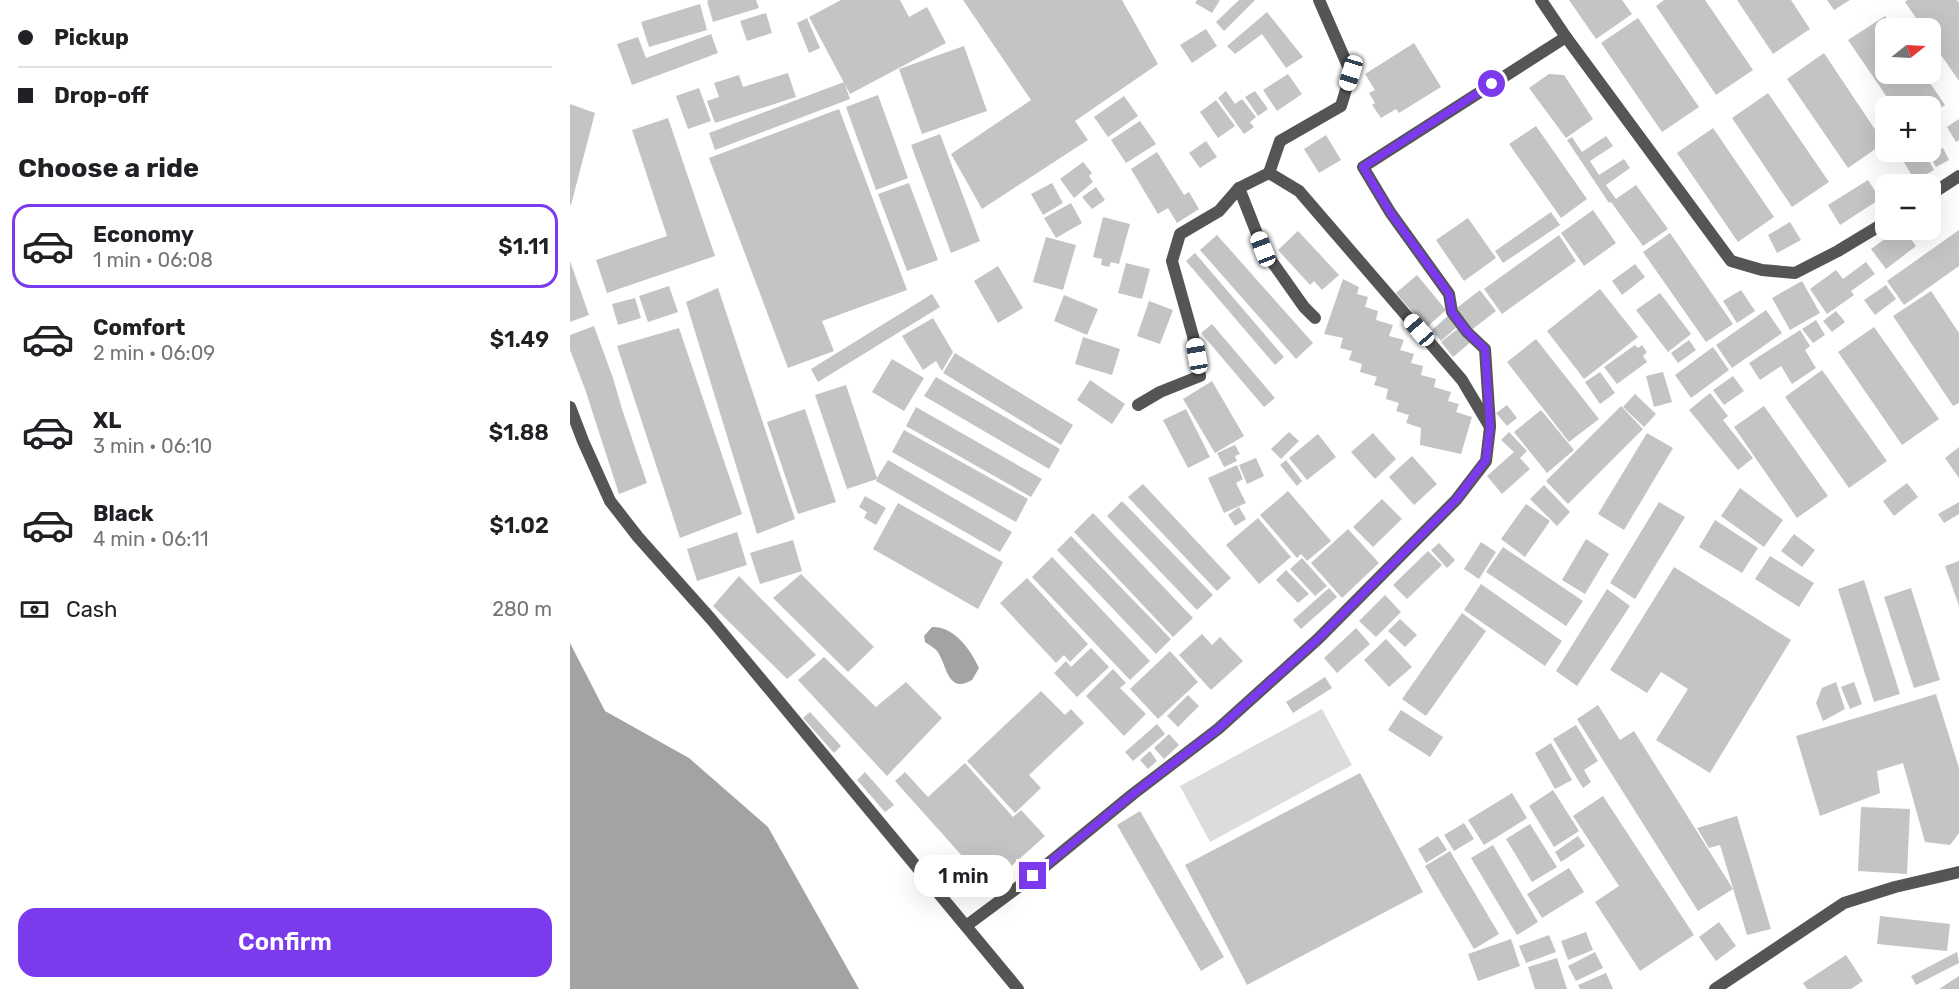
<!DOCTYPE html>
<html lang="en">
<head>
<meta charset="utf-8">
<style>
  :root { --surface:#fff; --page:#f2f2f2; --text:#202124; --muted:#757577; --line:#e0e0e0; --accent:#7c3aed }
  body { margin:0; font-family:Rubik,sans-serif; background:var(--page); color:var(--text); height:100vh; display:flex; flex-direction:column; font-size:22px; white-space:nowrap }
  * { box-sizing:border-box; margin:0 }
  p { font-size:20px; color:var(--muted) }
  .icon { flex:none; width:33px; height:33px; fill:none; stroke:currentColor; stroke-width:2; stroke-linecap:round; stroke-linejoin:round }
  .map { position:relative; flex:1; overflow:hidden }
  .panel { display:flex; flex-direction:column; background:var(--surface); width:570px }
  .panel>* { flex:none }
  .guide { display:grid; align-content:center; height:132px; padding:0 18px; background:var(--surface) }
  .needle { width:39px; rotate:72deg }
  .fabs { position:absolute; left:1305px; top:18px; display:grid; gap:12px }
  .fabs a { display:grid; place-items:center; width:66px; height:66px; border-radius:12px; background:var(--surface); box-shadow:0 6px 24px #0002; font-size:30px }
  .end { position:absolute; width:27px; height:27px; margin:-14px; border:8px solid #7c3aed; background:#fff; box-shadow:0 0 0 3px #fff }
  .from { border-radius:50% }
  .bubble { position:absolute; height:42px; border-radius:18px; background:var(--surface); box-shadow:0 6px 24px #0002; font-size:20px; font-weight:600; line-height:42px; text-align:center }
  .car { position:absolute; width:18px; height:36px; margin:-18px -9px; border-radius:8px; box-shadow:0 0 4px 2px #0007; background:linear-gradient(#fff 24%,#345 0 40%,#fff 0 76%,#345 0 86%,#fff 0) }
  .guide b { display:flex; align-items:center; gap:21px; height:57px; font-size:22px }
  .guide b+b { border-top:2px solid var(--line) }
  .guide i { width:15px; height:15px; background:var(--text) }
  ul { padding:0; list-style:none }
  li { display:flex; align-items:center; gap:18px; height:84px; margin:0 12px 9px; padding:0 6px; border:3px solid transparent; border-radius:18px }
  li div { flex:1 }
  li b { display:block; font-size:22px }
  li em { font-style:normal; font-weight:600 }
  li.current { border-color:var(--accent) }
  li>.icon { width:54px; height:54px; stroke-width:1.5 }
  h2 { padding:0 18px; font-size:27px; line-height:72px }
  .pay { display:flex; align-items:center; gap:15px; height:66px; padding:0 18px; font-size:22px }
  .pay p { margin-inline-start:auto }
  .primary-button { display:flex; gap:12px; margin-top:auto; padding:12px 18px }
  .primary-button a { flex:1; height:69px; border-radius:18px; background:var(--accent); color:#fff; font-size:24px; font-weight:600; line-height:69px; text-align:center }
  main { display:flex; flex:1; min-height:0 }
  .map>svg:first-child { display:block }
  .green { fill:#dcdcdc }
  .water { fill:#a3a3a3 }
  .building { fill:#c4c4c4 }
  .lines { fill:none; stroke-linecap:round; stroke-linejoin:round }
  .lane { stroke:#555; stroke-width:12 }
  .street { stroke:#555; stroke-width:12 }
  .route { stroke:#7c3aed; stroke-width:8 }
</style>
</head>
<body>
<main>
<section class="panel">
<div class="guide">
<b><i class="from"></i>Pickup</b>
<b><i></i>Drop-off</b>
</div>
<h2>Choose a ride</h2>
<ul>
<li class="current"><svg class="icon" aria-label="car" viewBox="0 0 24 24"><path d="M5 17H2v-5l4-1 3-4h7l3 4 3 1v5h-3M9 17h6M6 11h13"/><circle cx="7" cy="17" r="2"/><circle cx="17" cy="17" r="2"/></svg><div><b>Economy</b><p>1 min · 06:08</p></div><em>$1.11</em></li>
<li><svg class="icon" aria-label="car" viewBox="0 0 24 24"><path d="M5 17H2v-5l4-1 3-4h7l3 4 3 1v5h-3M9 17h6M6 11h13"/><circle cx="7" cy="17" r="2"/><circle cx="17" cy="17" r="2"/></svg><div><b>Comfort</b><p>2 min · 06:09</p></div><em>$1.49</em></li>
<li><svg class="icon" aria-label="car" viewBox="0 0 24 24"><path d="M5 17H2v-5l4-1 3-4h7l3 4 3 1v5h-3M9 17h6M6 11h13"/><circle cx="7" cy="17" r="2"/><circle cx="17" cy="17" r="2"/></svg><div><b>XL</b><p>3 min · 06:10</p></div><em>$1.88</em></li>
<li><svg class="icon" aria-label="car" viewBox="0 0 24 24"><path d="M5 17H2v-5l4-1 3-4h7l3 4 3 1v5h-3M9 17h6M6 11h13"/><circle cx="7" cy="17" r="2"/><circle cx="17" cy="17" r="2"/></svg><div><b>Black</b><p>4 min · 06:11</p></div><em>$1.02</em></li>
</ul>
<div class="pay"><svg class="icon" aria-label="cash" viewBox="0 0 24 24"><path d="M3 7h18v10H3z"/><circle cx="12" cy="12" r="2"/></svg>Cash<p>280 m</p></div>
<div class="primary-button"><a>Confirm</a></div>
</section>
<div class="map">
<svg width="1389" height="989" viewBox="0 0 1389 989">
  <rect width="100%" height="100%" fill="#fff"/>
  <polygon class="green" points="752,709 782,765 640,842 610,786"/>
  <g class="water">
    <path d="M362,627C384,626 401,650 409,668L402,680C377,695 377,664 367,651C365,648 359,645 355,642L354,636Z"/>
    <polygon points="0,643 35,711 119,758 198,827 289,989 0,989"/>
  </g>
  <g class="building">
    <polygon points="139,0 186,0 189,8 143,22 137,1"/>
    <polygon points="271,0 330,0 339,17 357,7 376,43 280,94 239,17"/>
    <polygon points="393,0 552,0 588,64 505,121 518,140 412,209 381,154 461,100"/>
    <polygon points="627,0 650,0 642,13 625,3"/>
    <polygon points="669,0 685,0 654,31 646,22"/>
    <polygon points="999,0 1052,0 1062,14 1026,39"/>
    <polygon points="1094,0 1135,0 1183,70 1146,95 1086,6"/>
    <polygon points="1167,0 1221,0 1240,29 1203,54"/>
    <polygon points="1257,0 1280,0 1264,10"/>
    <polygon points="1337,0 1387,0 1389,3 1389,81 1360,39 1360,28 1353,28 1335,2"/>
    <polygon points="130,4 137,30 79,47 71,22"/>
    <polygon points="697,12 733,57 716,68 692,34 665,54 657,46"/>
    <polygon points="196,13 202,33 177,41 170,21"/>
    <polygon points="1315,16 1323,28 1316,28 1316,74 1354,74 1375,105 1360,115 1360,106 1323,106 1278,40"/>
    <polygon points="237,18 250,48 239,53 227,23"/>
    <polygon points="1068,18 1129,107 1092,132 1031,43"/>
    <polygon points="636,29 647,46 622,63 610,45"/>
    <polygon points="141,34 148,53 62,85 47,44 68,37 76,58"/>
    <polygon points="844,43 871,87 829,113 826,109 811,118 802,105 805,103 799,93 805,90 795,74"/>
    <polygon points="394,46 417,111 352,134 329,69"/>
    <polygon points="1254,53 1314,143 1278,168 1217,79"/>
    <polygon points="218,73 226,97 145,123 137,101 149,97 144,83 169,75 173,87"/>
    <polygon points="718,74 732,94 707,111 693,90"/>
    <polygon points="979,74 994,75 1023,119 996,138 959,88"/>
    <polygon points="274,82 280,99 145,150 139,133"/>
    <polygon points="129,88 141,121 118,129 106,96"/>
    <polygon points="656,91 665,104 672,99 686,117 680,122 684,127 674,134 648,98"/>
    <polygon points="685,91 698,109 688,116 675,97"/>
    <polygon points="1198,93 1259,182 1222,207 1162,118"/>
    <polygon points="308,95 338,178 306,190 276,107"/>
    <polygon points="554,96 568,116 538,137 524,117"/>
    <polygon points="646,100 665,126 648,138 630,112"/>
    <polygon points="0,104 25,113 1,205 0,205"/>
    <polygon points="269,109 337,290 252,321 264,351 218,368 139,158"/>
    <polygon points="98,118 145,256 37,293 26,260 97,236 62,130"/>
    <polygon points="1389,119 1389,140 1386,142 1377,127"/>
    <polygon points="570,121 586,144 556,163 541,140"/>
    <polygon points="966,126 1017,199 991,218 939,144"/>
    <polygon points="1143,128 1204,217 1168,242 1107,153"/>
    <polygon points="370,134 410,241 381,253 341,145"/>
    <polygon points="756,135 771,160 749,173 734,149"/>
    <polygon points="1036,136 1043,146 1020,161 1029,175 1054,159 1060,168 1036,185 1046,199 1066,185 1098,229 1073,246 1041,202 1039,203 997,140 1002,137 1012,152"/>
    <polygon points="636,141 647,157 630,168 619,153"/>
    <polygon points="1373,148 1379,160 1366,167 1359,155"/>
    <polygon points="587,152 614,195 619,192 629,209 607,223 598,208 588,214 561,169"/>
    <polygon points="1328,152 1347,152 1352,160 1357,157 1364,170 1345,181"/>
    <polygon points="513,162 522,173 519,176 523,182 504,198 490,179"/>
    <polygon points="1298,180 1310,199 1270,225 1258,205"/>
    <polygon points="339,183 368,260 337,271 308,194"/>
    <polygon points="482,183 493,203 473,215 461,194"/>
    <polygon points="526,187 535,200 522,209 512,197"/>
    <polygon points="501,203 512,223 486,238 474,218"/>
    <polygon points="1023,210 1046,243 1014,266 991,233"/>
    <polygon points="981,212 990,225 933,263 925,251"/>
    <polygon points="533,217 560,224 549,264 541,262 539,267 531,265 532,259 523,257"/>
    <polygon points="898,218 926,258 894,281 866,240"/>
    <polygon points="1220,222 1231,240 1207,253 1198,235"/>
    <polygon points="1327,230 1334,230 1346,246 1316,269 1301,249"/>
    <polygon points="1389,230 1389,266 1334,305 1317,281"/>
    <polygon points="728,231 769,275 752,290 744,281 740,285 708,250"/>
    <polygon points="1100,233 1163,324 1136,342 1073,252"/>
    <polygon points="647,235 743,343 726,359 630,250"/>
    <polygon points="989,235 1006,261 932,314 914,289"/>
    <polygon points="476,237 506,245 493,290 463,282"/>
    <polygon points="625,253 714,357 705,365 616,261"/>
    <polygon points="0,261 19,315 0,322"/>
    <polygon points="1296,262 1305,274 1281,291 1284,295 1257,314 1240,289 1266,270 1273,279"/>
    <polygon points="556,263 580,269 572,299 548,293"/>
    <polygon points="1065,264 1075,277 1052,295 1042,281"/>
    <polygon points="428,266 453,308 428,323 404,281"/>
    <polygon points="847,275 876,310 856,328 826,293"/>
    <polygon points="773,279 789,287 787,294 798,297 795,307 808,311 806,320 823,325 819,336 834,340 830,350 844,354 841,363 853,366 851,375 866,379 864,387 881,392 878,401 889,404 886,412 902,417 891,454 850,445 851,428 836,423 839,415 826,411 829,403 816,399 818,389 804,385 807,377 790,372 792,364 779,360 782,351 770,348 773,338 754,334"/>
    <polygon points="1232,281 1250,313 1220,330 1202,298"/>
    <polygon points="1316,285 1326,299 1305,315 1294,300"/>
    <polygon points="99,286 108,312 78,322 69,296"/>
    <polygon points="148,288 225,519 187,534 116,302"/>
    <polygon points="1030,289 1068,337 1014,379 977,331"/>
    <polygon points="910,290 926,311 900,331 884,310"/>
    <polygon points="1171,290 1185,311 1167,323 1153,301"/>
    <polygon points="1361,291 1389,333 1389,403 1383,406 1323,316"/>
    <polygon points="1090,293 1121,334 1098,352 1066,310"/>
    <polygon points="362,294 370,307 248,382 241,369"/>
    <polygon points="494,295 528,309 517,335 484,321"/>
    <polygon points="65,298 71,318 48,325 42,304"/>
    <polygon points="579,301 603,310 590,344 567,336"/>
    <polygon points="1196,310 1212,333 1162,368 1146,345"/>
    <polygon points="1266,311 1275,322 1262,332 1253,321"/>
    <polygon points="879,315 888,326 871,341 862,330"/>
    <polygon points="363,318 383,352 372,371 366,361 353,370 332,336"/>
    <polygon points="1246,320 1255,335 1243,343 1232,329"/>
    <polygon points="642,324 705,398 694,407 631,333"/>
    <polygon points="24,326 43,378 52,409 77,483 49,494 15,389 0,350 0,335"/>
    <polygon points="890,327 902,341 883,357 871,342"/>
    <polygon points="1304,327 1369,419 1332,445 1268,352"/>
    <polygon points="109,328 172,514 110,538 47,346"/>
    <polygon points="1230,330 1240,346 1235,350 1246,368 1222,384 1211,366 1190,380 1179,363"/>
    <polygon points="513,337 550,349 542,375 505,364"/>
    <polygon points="966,339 1029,419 999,442 937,362"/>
    <polygon points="1119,340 1126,350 1108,363 1101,353"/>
    <polygon points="1065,345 1068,348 1072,345 1077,352 1073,356 1077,362 1047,384 1034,367"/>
    <polygon points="1143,347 1159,370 1121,398 1105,375"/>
    <polygon points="385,353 503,425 491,445 373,373"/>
    <polygon points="322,359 354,378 334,411 302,392"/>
    <polygon points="1252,370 1317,461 1279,488 1215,397"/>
    <polygon points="1030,372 1045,393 1030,404 1015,382"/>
    <polygon points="1093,372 1102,402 1084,407 1076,376"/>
    <polygon points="1163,376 1174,391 1154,405 1143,390"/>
    <polygon points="366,377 490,449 479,469 354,396"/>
    <polygon points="520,380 555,404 542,424 507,400"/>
    <polygon points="642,381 674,436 645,453 613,399"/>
    <polygon points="276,385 307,478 318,460 442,532 430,552 306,481 307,479 277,489 245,395"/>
    <polygon points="1140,393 1158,416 1153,420 1183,458 1168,470 1119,410"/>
    <polygon points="1065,394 1086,414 1074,427 1053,407"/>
    <polygon points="937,405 947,418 937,426 926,413"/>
    <polygon points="1051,406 1073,429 998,504 976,481"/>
    <polygon points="1194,406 1258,496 1227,518 1164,427"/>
    <polygon points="346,407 472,479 461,497 336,426"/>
    <polygon points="235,409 266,502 228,514 197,422"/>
    <polygon points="616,409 640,457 618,468 593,420"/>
    <polygon points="971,410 1004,450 977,473 944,432"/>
    <polygon points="334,430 458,499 446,522 322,452"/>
    <polygon points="719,432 729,441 711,459 701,449"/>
    <polygon points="939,432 957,451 950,458 960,469 932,494 917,476 944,452 931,440"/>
    <polygon points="803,433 826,459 805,479 781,452"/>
    <polygon points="1077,433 1103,448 1054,530 1028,514"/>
    <polygon points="748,434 766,457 737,480 719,458"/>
    <polygon points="665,445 670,454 665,456 667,461 654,467 647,453"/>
    <polygon points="1389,447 1389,478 1375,458"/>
    <polygon points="842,456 867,484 844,505 819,477"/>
    <polygon points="686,458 694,476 677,484 669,465"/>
    <polygon points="716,460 732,481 727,486 710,465"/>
    <polygon points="667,465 673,479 666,483 676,503 654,513 638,478"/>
    <polygon points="1337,483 1348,497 1324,516 1313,501"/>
    <polygon points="573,484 661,578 647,591 558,497"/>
    <polygon points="974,485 1000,512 987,526 960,499"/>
    <polygon points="1170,488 1213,520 1194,547 1151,516"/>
    <polygon points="718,491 761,541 737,561 731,554 727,558 690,515"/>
    <polygon points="295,496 316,508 306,525 294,518 297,512 289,507"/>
    <polygon points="812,499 832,519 803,547 783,527"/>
    <polygon points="552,501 643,595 627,610 537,516"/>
    <polygon points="1089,502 1115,517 1065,599 1040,583"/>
    <polygon points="1389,502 1389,514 1374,523 1368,514"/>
    <polygon points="328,503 433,562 408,609 303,549"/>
    <polygon points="956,504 980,521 955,557 931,539"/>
    <polygon points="669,507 676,519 665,526 658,515"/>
    <polygon points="523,513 623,618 603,637 504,532"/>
    <polygon points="688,518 721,557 689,584 656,545"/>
    <polygon points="1145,520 1188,548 1172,573 1129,547"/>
    <polygon points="778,529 809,563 772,598 741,563"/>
    <polygon points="167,532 177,565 127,581 117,549"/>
    <polygon points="1224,534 1245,550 1232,567 1211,551"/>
    <polygon points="501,536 601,639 586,654 487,550"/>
    <polygon points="1016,539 1039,554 1015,594 992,580"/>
    <polygon points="223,540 232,571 190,584 180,553"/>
    <polygon points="911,542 926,552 909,579 894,569"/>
    <polygon points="869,543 885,560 877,568 861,550"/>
    <polygon points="933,547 1013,601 996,626 916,572"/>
    <polygon points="858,551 872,565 837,599 823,585"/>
    <polygon points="1200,556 1244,583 1229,607 1185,579"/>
    <polygon points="482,557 580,661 560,680 462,577"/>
    <polygon points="732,558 757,586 745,596 720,569"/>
    <polygon points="1389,561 1389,606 1375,566"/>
    <polygon points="1104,567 1221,640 1140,773 1086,740 1118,689 1091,672 1077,693 1040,670"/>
    <polygon points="716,570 739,594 728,603 706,580"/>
    <polygon points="231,574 304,647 278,672 203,598"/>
    <polygon points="169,576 246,655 217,679 143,606"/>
    <polygon points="457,578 518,644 500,662 494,655 486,663 430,603"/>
    <polygon points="1294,580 1330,694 1304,702 1268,589"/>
    <polygon points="911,584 992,641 975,666 894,610"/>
    <polygon points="759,588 767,597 731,629 723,620"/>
    <polygon points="1341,588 1370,680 1344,688 1314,597"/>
    <polygon points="1037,589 1060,606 1007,686 986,671"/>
    <polygon points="815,595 831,612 806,637 789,621"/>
    <polygon points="892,613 916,631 856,716 832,699"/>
    <polygon points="830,619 847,635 835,647 818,631"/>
    <polygon points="786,628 800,644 767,673 754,658"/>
    <polygon points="632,634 642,645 650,637 673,661 641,690 609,655"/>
    <polygon points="816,639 842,667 819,687 794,660"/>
    <polygon points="521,648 539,667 507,697 484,673 496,661 501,667"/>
    <polygon points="600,651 628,682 588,719 560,689"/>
    <polygon points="254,657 306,707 336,682 372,718 317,776 228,680"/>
    <polygon points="543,669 556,683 550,688 576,714 554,736 516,696"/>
    <polygon points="755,677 762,688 723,713 716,702"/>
    <polygon points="1266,682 1275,709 1253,721 1246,703 1252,688"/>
    <polygon points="1284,682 1292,704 1280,709 1271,687"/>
    <polygon points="471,691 495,715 501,709 514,723 459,775 471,788 445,813 397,761"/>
    <polygon points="1366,694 1389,768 1389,833 1380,845 1355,842 1333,763 1307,771 1310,793 1250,816 1226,736"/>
    <polygon points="618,695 629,706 608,727 597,716"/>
    <polygon points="1028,705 1050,740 1064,731 1163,889 1128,911 1007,719"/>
    <polygon points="831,710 873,737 860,757 818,730"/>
    <polygon points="240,712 271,746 264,753 233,718"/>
    <polygon points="587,724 595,734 563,761 555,752"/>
    <polygon points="1006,725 1028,761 1014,770 1021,782 1013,788 983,739"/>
    <polygon points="599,734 609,745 594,759 584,748"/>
    <polygon points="981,743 1002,780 985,789 965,753"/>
    <polygon points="580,751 587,761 578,769 570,760"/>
    <polygon points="395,763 443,817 451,810 475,836 419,886 325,781 335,772 358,797"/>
    <polygon points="295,772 324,805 315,812 287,780"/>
    <polygon points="790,773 853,892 677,985 615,865"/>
    <polygon points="983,790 1009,831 984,847 959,806"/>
    <polygon points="942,793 957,818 914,845 898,820"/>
    <polygon points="1033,796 1124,935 1070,971 1025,902 1049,886 1003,816"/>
    <polygon points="1291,807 1340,809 1337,874 1288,871"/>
    <polygon points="570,811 654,957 631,971 547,825"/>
    <polygon points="1167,816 1201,929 1177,935 1150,845 1139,848 1127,828"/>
    <polygon points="894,823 904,839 884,851 874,835"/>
    <polygon points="960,824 987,867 962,882 936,839"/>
    <polygon points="868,836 877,850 856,863 848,849"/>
    <polygon points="1008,836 1015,846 991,862 985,852"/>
    <polygon points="923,845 968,922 947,935 901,858"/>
    <polygon points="880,851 929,934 904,949 855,866"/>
    <polygon points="999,868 1014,892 972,918 957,894"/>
    <polygon points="1310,916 1380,924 1377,951 1307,944"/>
    <polygon points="1149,922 1166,946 1146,961 1129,937"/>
    <polygon points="1016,932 1023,950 998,960 991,941"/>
    <polygon points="979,935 986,952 956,963 949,946"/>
    <polygon points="941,939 950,966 908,981 898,954"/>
    <polygon points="1025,952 1033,968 1006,981 998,966"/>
    <polygon points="1387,952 1389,963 1346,985 1341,976"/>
    <polygon points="1276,955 1293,981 1281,989 1237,989 1233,983"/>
    <polygon points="987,958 997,989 965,989 958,967"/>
    <polygon points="1036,973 1043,989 1010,989 1008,985"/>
    <polygon points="1389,976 1389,989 1369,989"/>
  </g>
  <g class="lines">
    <polyline class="lane" points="699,173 710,141 771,106 781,73 749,0"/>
    <g class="street">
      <polyline points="971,0 996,37 1161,261 1192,270 1225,273 1268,251 1316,222"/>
      <polyline points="1360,195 1389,176"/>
      <polyline points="568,405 590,392 630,376 623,336 602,261 610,234 649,211 669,188"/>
      <polyline points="0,407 13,441 40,501 68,537 141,619 448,989"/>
      <polyline points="920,425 915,349 897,332 882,312 879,294 820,212 793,167 996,37"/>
      <polyline points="396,926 463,876 563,794 648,729 748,639 886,500 916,461 920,427 892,380 729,191 699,173 669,188 693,249 734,307 745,318"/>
      <polyline points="1145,989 1274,903 1325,887 1389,872"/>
    </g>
  </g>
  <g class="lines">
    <polyline class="route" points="463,876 563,794 648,729 748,639 886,500 916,460 920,427 915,349 897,332 882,312 879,294 820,212 793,167 922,84"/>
  </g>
</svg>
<div class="fabs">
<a><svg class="needle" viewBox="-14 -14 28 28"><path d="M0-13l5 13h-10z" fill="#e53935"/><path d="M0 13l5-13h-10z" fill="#757577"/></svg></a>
<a>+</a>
<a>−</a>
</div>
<i class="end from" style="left:922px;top:84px"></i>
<i class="end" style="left:463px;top:876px"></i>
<div class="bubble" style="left:344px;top:855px;width:99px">1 min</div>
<i class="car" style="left:781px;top:73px;rotate:197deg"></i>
<i class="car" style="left:693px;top:249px;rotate:339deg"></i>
<i class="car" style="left:849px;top:330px;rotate:319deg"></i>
<i class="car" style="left:627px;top:356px;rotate:350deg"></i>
</div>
</main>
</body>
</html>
